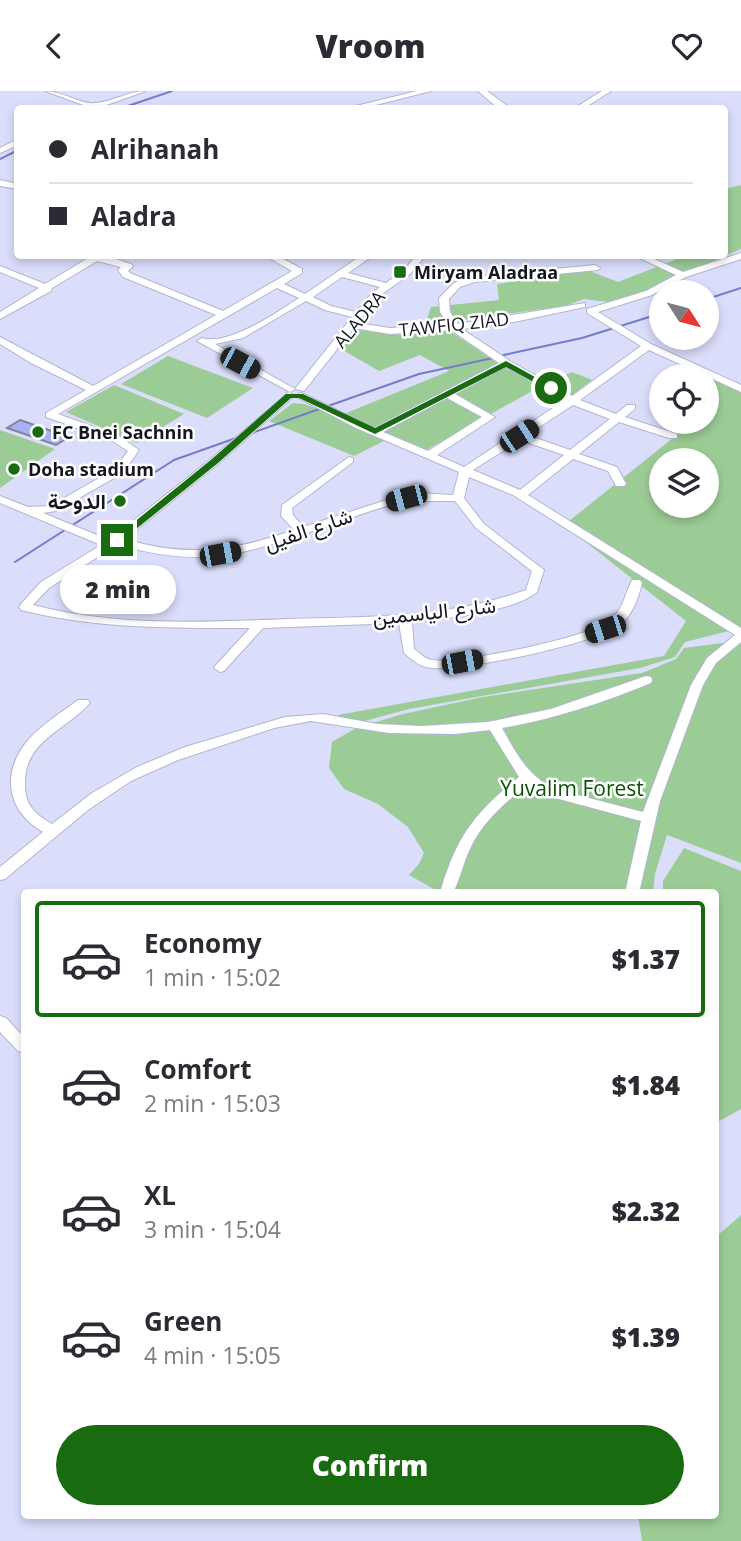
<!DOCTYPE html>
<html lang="en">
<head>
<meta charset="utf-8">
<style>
  :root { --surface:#fff; --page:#f2f2f3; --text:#2b2b33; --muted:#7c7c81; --line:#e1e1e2; --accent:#196b10 }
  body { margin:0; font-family:"Open Sans",Vazirmatn,sans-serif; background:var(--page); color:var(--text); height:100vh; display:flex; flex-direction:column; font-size:26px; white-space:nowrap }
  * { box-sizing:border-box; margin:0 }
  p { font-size:23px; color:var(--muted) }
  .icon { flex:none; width:38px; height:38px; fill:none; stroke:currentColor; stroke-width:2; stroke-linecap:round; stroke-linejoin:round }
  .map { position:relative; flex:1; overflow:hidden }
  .drawer { position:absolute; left:21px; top:798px; width:698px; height:630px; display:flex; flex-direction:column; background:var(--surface); border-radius:7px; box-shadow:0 4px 10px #0003 }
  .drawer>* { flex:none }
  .hud { position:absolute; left:14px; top:14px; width:714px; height:154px; border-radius:7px; box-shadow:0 4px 10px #0003; display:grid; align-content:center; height:154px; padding:0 35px; background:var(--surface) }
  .needle { width:46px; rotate:126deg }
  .buttons { position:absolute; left:649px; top:189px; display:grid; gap:14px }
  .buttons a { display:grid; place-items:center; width:70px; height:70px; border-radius:50%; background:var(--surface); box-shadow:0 4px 10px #0003; font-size:35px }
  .end { position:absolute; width:32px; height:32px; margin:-16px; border:9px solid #196b10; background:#fff; box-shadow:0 0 0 4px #fff }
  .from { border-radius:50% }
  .bubble { position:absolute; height:49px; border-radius:24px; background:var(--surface); box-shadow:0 4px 10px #0003; font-size:23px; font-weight:800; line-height:49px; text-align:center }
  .car { position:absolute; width:21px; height:42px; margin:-21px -10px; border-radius:9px; box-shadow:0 0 5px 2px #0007; background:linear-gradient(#222 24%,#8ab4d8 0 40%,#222 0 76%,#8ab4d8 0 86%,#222 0) }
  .hud b { display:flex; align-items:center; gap:24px; height:66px; font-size:26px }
  .hud b+b { border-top:2px solid var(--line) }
  .hud i { width:18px; height:18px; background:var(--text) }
  ul { padding:12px 0 0; list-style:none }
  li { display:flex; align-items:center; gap:21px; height:116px; margin:0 14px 10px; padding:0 21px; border:4px solid transparent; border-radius:7px }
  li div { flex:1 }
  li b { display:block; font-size:26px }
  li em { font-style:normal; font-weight:800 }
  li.current { border-color:var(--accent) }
  li>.icon { width:63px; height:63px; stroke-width:1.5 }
  .cta { display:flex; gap:14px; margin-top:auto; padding:14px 35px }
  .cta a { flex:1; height:80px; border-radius:42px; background:var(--accent); color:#fff; font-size:28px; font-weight:800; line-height:80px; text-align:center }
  header { display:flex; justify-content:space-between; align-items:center; height:91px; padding:0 35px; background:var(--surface); font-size:32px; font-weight:800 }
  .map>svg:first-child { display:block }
  .green { fill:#9ccc96; fill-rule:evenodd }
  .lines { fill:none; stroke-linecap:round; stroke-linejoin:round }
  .stream { stroke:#767bcb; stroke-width:2 }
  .building { fill:#a9b0f3; stroke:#80839d; stroke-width:2 }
  .minor-casing { stroke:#b2b5d1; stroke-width:2 }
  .minor { fill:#fff; fill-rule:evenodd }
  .route { fill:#196b10 }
  .poi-dot { fill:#196b10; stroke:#fff; stroke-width:2.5 }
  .labels { text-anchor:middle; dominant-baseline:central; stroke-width:5; stroke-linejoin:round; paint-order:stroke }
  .far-poi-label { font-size:18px; font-weight:bold; fill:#151620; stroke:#fff; text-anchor:start }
  .far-street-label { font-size:18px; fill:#151620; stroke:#fff }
  .poi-label { font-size:21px; font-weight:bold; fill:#151620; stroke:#fff; text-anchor:end }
  .street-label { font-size:21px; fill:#151620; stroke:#fff }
  .park-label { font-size:21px; fill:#0e5007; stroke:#fff }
</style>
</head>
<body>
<header><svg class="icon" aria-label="back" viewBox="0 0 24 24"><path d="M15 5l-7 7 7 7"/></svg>Vroom<svg class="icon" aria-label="heart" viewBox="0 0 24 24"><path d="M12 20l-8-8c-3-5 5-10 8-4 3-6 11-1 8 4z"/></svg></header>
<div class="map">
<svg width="741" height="1450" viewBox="0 0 741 1450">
  <rect width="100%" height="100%" fill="#dadefb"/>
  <g class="green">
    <polygon points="741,94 741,158 630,206 608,211 584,208 565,215 447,231 427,228 431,216 499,209 497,193 587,179 618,191 682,166 680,165 724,164 725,98"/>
    <polygon points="357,239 404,244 450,240 508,279 552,290 572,281 592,289 570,306 543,294 419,363 388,348 354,365 269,330 293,312 304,313 339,325 449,280 420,264 379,280 341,258"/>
    <polygon points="168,265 253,297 207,327 121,293"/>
    <path d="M707,286L741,301V537L685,551L675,566L640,577L409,618L346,635L338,624L664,565L686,530L564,434L693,331H707V320L715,314L707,310ZM662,369H707V415H662Z"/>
    <polygon points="114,294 184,323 137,352 66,321"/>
    <polygon points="0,339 55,358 0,397"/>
    <polygon points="730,551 741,552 741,772 667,744 655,783 653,801 439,801 409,784 419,773 424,762 408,736 378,713 344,698 329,677 332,651 356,637 403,623 483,606 642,582 676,568 684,557"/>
    <polygon points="684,757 741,780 741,1018 716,1032 716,802 663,801 663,790"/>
    <polygon points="741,1124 741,1450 642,1450 638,1425 716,1424 716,1146"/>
  </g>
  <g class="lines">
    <g class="stream">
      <polyline points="119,18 172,0"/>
      <polyline points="0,68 18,59"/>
      <polyline points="707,208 741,197"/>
      <polyline points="499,265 582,247 662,222"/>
      <polyline points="328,315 419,283 493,267"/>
      <polyline points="252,342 322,317"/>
      <polyline points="15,471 174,369 236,347"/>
    </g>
  </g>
  <polygon class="building" points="20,329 69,346 56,354 7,337"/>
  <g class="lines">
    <g class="minor-casing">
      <g id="minor">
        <path d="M45,0C62,0 81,14 95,12C113,11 128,0 146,0L95,18H82L86,15Z"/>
        <polygon points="417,0 431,0 360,18 344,18"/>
        <polygon points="478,0 487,0 509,16 499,18"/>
        <polygon points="602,0 611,0 583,18 573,18"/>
        <polygon points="18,48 18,54 0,62 0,57"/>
        <polygon points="0,89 18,93 18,98 0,95"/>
        <path d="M741,162V168L686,186L652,204L598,221L651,253L741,294V301L649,259L580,309L616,323L627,314H635V318L625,326L677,343V347H669L619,331L579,363L617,376L626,393L624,395H616L608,380L573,368L528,404L741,537V551L716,572L703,594L660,710L639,802H625L641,730L544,704L527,694C504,713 481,732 469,760C463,773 460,788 453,802H443L441,798C458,743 475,722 519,686L490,639L455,643L389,642L311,630L274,637L178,669L131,690L88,719L5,788L0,789V776L43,741C5,719 1,679 30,647C44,632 62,621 78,609H88L90,612C65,640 23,650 25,695C25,714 36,724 52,733L92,702L137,676L185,656L285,626L323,623L378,633L422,635L488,631L551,618L646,585L651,586L652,589L651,592C602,612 554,628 502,637C516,662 527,684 554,698L643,721L691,594L707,567L735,544L513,404L469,386L464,407L484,433L544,479L537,501C513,521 443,528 412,531L414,558C420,562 425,568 432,569C461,573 585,547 608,531C623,520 624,505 632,489H640L642,492C638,508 633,523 620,534C595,553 464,580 431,577C420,576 412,569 404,562L399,532L263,537L224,580L220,581L214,577L216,574L250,537C172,537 97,538 21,519L19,516L21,513L41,491L101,454L0,412V405L28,416L50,415L115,378L128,360L111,349L46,326V322L86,299L31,272L0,253V246L93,295L216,224L123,186L118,179L121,176L97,170L52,197L51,200L0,228V221L39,197L0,181V175L45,193L93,164H104L131,173L133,175L128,180L130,182L223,220L292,180L264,164H276L302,178V182L284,193L305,203L359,166L357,164L371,166L348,182L386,192L404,179L417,164H426L410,183L378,206L358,232L390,237L449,234L440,221L439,207L454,192L471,186L595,174L600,177L598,179L475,191L460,196L449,208L450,221L458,233L585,212V216L514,231L462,238L510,270L572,305L641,255L587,222V218L646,200L676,184L633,164H646L683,181ZM342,186L380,196L372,202L356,221L331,215L313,206ZM277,197L299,207C278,221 228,255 202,247L197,250L290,301L295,298L304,300L354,237L390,243L451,239L499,272L374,337L304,303L300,302L295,305L356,337L459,381L453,404L418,402L399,405L303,436L293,424L292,417L353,371V367L349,366L282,414L281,425L294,439C234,460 187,467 125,448L219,372L293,306L294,304L289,301L211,368L109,449L43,422L56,420L123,382L139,359L119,345L58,323ZM306,210L325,219L352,226L295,298L215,253L243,247ZM506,276L565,309L464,376L437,364L495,326L455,303ZM447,307L482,326L428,360L383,341ZM573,314L610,328L570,359L527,344ZM520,349L564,364L520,399L473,379ZM411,410H455L476,437L532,480L526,499C448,527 370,526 289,528C204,531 116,536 33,514L49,497L118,453C207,481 256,459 339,431C363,423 387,413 411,410Z"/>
        <polygon points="0,925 6,927 24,946 24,962 18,960 0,941"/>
      </g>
    </g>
    <use href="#minor" class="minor"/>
  </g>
  <polygon class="route" points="506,270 555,297 548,299 506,276 375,343 299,307 291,307 218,372 120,451 112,449 212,368 286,303 303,303 375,337"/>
  <g class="poi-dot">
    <rect x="393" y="174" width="14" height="14" rx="3.5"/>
    <circle cx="38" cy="341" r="7"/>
    <circle cx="14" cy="378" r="7"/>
    <circle cx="120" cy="410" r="7"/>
  </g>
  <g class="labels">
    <g class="far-poi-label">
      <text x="414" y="181">Miryam Aladraa</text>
      <text x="52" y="341">FC Bnei Sachnin</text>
      <text x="28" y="378">Doha stadium</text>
    </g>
    <g class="far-street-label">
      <text transform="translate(359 228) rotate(-50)">ALADRA</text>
      <text transform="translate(454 233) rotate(-6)">TAWFIQ ZIAD</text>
    </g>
    <g class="poi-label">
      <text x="106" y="410">الدوحة</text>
    </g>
    <g class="street-label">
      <text transform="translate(308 438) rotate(-19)">شارع الفيل</text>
      <text transform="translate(434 520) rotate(-6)">شارع الياسمين</text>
    </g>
    <g class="park-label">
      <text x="572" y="697">Yuvalim Forest</text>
    </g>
  </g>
</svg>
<div class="buttons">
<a><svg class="needle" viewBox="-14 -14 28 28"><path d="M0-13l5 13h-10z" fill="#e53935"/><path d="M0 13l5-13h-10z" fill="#7c7c81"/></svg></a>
<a><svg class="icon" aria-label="locate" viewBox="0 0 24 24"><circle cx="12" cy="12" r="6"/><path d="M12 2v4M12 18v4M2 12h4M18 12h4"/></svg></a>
<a><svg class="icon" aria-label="layers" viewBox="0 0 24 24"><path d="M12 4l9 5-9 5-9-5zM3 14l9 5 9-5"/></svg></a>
</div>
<i class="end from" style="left:551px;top:297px"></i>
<i class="end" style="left:117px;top:449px"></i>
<div class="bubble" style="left:60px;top:474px;width:116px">2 min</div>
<i class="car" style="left:240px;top:272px;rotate:118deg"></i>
<i class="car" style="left:519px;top:345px;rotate:57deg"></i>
<i class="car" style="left:406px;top:407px;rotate:255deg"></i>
<i class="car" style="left:220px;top:463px;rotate:79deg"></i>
<i class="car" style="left:605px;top:538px;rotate:252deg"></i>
<i class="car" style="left:462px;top:571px;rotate:79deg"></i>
<div class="hud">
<b><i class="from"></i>Alrihanah</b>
<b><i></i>Aladra</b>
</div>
<section class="drawer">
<ul>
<li class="current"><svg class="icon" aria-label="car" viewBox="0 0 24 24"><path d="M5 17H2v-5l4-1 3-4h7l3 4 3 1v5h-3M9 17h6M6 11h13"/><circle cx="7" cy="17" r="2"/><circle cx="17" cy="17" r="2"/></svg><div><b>Economy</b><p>1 min · 15:02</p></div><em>$1.37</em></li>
<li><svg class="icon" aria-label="car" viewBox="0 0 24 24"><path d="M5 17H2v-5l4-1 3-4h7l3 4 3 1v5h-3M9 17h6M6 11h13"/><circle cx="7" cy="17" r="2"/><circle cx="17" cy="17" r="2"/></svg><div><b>Comfort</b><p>2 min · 15:03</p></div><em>$1.84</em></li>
<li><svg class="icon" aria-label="car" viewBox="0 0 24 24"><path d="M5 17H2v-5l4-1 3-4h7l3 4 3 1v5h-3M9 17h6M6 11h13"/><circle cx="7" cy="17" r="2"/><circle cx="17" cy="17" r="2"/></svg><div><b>XL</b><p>3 min · 15:04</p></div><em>$2.32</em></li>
<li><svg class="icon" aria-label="car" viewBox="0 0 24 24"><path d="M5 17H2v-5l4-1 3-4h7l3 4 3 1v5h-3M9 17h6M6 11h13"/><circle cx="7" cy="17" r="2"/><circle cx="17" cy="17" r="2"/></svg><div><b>Green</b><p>4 min · 15:05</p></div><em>$1.39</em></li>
</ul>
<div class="cta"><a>Confirm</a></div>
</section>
</div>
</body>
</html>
